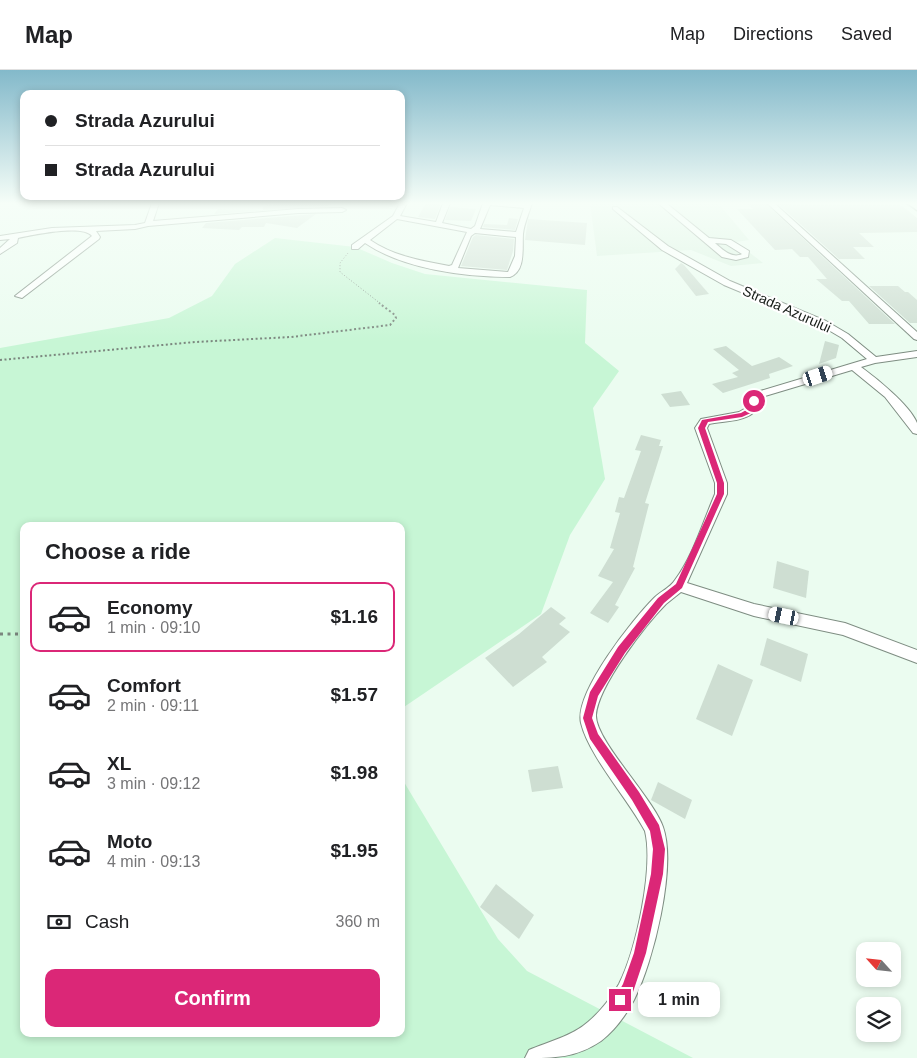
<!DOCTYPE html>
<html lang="en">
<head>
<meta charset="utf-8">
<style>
  :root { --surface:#fff; --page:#f2f2f2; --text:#202124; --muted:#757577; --line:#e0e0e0; --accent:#db2777 }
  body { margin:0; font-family:Helvetica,sans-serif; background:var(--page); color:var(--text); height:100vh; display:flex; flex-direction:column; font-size:19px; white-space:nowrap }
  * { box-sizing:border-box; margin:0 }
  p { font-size:16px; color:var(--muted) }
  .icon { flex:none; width:28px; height:28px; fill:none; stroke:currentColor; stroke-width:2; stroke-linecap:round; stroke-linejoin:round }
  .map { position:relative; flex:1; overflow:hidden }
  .side { position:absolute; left:20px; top:452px; width:385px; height:515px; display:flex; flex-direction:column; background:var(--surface); border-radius:10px; box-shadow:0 2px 8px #0003 }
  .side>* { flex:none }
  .hud { position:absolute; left:20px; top:20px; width:385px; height:110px; border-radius:10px; box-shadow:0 2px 8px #0003; display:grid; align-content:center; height:110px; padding:0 25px; background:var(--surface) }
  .needle { width:32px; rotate:297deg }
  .controls { position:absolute; left:856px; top:872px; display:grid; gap:10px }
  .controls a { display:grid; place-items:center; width:45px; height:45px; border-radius:10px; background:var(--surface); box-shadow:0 2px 8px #0003; font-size:25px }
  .end { position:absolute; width:22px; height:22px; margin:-11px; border:6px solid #db2777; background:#fff; box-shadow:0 0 0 2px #fff }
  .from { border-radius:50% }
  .bubble { position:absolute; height:35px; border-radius:10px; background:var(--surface); box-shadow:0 2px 8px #0003; font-size:16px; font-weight:700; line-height:35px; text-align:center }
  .car { position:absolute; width:15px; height:30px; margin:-15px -8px; border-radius:6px; box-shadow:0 0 4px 1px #0007; background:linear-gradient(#fff 24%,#345 0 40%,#fff 0 76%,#345 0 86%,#fff 0) }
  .hud b { display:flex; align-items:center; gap:18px; height:48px; font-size:19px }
  .hud b+b { border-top:1px solid var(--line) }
  .hud i { width:12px; height:12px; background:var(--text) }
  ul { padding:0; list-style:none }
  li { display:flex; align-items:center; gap:15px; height:70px; margin:0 10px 8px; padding:0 15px; border:2px solid transparent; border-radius:10px }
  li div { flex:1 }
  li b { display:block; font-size:19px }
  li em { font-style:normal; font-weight:700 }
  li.current { border-color:var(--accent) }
  li>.icon { width:45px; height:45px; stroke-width:1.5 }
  h2 { padding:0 25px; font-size:22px; line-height:60px }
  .pay { display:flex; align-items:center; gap:12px; height:55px; padding:0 25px; font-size:19px }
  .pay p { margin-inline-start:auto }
  .action { display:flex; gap:10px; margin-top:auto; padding:10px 25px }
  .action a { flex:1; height:58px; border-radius:10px; background:var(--accent); color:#fff; font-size:20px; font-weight:700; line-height:58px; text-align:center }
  header { display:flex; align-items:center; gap:30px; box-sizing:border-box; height:70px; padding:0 25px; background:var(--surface); border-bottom:1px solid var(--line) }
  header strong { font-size:24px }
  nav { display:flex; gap:28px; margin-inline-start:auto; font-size:18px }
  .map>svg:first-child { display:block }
  .built { fill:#daf2e0 }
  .green { fill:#c7f6d5 }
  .building { fill:#ceded2 }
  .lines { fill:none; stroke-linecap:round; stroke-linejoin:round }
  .minor-casing { stroke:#7e8d82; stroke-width:2 }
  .highway-casing { stroke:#7e8d82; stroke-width:3 }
  .path-far2 { stroke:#7b867e; stroke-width:1; stroke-dasharray:1 2; stroke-linecap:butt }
  .path-far1 { stroke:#7b867e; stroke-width:2; stroke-dasharray:2 2.5; stroke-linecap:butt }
  .path { stroke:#7b867e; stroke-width:3; stroke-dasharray:3 4.5; stroke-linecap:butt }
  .minor { fill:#fff; fill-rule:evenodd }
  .highway { fill:#fff; fill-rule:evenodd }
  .route { fill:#db2777 }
  .labels { text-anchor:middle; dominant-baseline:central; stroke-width:4.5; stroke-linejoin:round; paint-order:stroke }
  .street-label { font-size:14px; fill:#151b16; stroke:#fff }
</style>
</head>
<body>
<header>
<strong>Map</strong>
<nav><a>Map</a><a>Directions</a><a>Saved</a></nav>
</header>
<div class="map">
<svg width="917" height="988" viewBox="0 0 917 988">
  <rect width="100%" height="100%" fill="#ebfcf0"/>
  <polygon class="built" points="590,133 718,133 749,170 736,172 763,193 731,196 691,180 597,186"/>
  <polygon class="green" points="275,168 355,177 392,193 425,204 587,220 585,273 619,301 593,338 605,409 570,465 541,544 401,639 401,456 24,456 24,964 401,964 401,707 498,869 527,901 693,988 0,988 0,278 169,248 212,226 235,194"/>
  <g class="building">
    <polygon points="283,133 332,133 328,136 214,144 218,139 263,140 263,136"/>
    <polygon points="426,133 441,133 435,149 418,147"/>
    <polygon points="747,133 765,133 895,254 869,254 849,231 842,231 816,209 827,209 808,187 800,187 792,179 775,180 737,139 753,139"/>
    <polygon points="777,133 791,133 793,135 901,135 917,148 917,162 859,163 874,177 853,177 865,189 839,189"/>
    <polygon points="450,137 476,139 471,151 445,150"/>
    <polygon points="316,144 297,158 266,153 264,157 242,157 239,160 202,158 206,153"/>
    <polygon points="509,148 518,149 515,160 483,157 484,154 507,155"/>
    <polygon points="528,149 587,153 585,175 525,170"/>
    <polygon points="476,165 514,169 513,181 507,200 461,196 473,167"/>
    <polygon points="681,193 684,195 709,224 696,226 675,199"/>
    <polygon points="869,216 898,216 905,222 908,222 917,230 917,253 910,253"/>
    <polygon points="825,271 839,275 836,288 819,294"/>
    <polygon points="726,276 752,296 779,287 793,296 769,304 770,308 723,323 712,314 738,307 732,303 739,300 713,279"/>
    <polygon points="681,321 690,335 670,337 661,324"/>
    <polygon points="641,365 661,370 659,376 663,376 645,433 649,434 633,497 635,498 615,535 619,537 608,553 590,543 613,512 598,506 614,479 610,478 620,443 615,442 619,427 624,428 641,381 635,380"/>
    <polygon points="777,491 809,501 806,528 773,518"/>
    <polygon points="551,537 566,548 559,554 570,562 542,587 547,592 513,617 485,588 519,564"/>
    <polygon points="767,568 808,584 801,612 760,595"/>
    <polygon points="718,594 753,610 732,666 696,649"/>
    <polygon points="558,696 563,718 532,722 528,700"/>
    <polygon points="658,712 692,730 685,749 651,730"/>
    <polygon points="496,814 534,845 519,869 480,837"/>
  </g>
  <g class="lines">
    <g class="minor-casing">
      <g id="minor">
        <path d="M152,133H159L153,151L298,139L342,138L346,140L342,142L298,143L148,156L135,159L96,161L100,167L99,169L22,228L15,226L92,166C83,154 32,165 18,168L17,173L0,184V178L10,169L0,170V166L52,158L135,155L145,153Z"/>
        <path d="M400,133H407L400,146L436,152L443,133H450L442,153L471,159L475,156L483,133H532C529,143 524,154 523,164C522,178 526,201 510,207C465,207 403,199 365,173L358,179H352V175L393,146ZM490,135L524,138L516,162L480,159ZM397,149L467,162L452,195L449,196C422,191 393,186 370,170ZM475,163L516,167L515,186L508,202L458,198L471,166Z"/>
        <path d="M658,133H666L709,168L731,170L749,181L748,187L736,190L722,187ZM715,173L726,174L742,184C732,189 723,180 715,173Z"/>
        <polygon points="767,133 774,133 917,262 917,270 914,269"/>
        <path d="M613,137H617L668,176L730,211L826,251L848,264L876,287L917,281V287L875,293L861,297C876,308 910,335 917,353C917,356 917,361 917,364L913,363L885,327L852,300L765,326C760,331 758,339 753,343C742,352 723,351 709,354L707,358L727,413V424L687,513L754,534L845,553L917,580V593L843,565L754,546L681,522C676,526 671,530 666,534C646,554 598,616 596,645C595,670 653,728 663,757C677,797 653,893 634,930C626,945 614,961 601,971C576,988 555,988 525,988L529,980C548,972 572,966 588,952C600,942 611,928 619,914C636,880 654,798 645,761C628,729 589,686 581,653C574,623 633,549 654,528C661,521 670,518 675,510C693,486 703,452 715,424V413L695,358L701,349L739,342L746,338L749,331L757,322L867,289L842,268L820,255L724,215L662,180L613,139Z"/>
      </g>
    </g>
    <g class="highway-casing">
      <polygon id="highway" points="907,133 917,133 917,140"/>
    </g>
    <polyline class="path-far2" points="348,183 340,193 340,202 381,234"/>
    <polyline class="path-far1" points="0,290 195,272 291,267 390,255 396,248 395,245 379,233"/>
    <polyline class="path" points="0,564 24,564"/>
    <use href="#minor" class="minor"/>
    <use href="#highway" class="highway"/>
  </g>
  <linearGradient id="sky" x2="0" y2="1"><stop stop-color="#83b9ca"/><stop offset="0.49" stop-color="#f6fef8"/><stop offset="1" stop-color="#f6fef8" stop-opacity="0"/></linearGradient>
  <rect width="917" height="272" fill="url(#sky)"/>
  <polygon class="route" points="751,330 757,331 753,342 742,347 708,352 705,358 724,413 724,424 682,518 664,533 625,583 598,626 592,648 598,664 639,722 659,755 665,779 663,804 646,883 633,922 625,934 620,936 616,934 614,930 623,914 634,883 651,804 653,779 650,761 632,730 590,669 583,648 590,622 618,577 658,528 676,514 717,424 717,413 698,358 702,350 741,343 748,339"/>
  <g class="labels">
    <g class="street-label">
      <text transform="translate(787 239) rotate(24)">Strada Azurului</text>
    </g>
  </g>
</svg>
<div class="controls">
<a><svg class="needle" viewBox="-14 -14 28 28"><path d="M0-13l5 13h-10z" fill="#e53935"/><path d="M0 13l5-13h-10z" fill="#757577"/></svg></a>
<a><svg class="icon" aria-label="layers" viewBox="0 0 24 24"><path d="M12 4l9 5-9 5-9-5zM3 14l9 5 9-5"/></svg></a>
</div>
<i class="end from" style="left:754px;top:331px"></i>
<i class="end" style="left:620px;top:930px"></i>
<div class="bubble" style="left:638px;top:912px;width:82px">1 min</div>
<i class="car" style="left:818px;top:306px;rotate:72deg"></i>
<i class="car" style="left:784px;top:546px;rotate:282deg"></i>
<div class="hud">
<b><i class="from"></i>Strada Azurului</b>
<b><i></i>Strada Azurului</b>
</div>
<section class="side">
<h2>Choose a ride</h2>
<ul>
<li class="current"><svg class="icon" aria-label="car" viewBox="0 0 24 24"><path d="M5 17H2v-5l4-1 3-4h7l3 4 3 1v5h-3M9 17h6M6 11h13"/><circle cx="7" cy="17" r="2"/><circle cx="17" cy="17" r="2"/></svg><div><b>Economy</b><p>1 min · 09:10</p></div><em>$1.16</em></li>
<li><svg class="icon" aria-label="car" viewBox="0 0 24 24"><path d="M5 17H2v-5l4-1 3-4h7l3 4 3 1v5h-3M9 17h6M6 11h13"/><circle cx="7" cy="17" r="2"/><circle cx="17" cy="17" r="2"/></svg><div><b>Comfort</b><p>2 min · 09:11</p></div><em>$1.57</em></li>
<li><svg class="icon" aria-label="car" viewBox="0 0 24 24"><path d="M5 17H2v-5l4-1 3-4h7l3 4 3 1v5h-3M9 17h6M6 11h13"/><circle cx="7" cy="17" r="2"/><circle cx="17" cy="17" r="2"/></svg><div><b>XL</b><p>3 min · 09:12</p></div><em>$1.98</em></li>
<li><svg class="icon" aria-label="car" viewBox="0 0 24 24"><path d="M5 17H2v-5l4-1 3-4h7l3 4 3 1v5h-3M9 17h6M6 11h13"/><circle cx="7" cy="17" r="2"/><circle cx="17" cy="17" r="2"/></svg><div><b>Moto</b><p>4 min · 09:13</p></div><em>$1.95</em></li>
</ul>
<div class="pay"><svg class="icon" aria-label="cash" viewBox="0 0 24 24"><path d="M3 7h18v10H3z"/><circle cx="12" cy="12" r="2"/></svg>Cash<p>360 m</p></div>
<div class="action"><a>Confirm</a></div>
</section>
</div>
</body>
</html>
